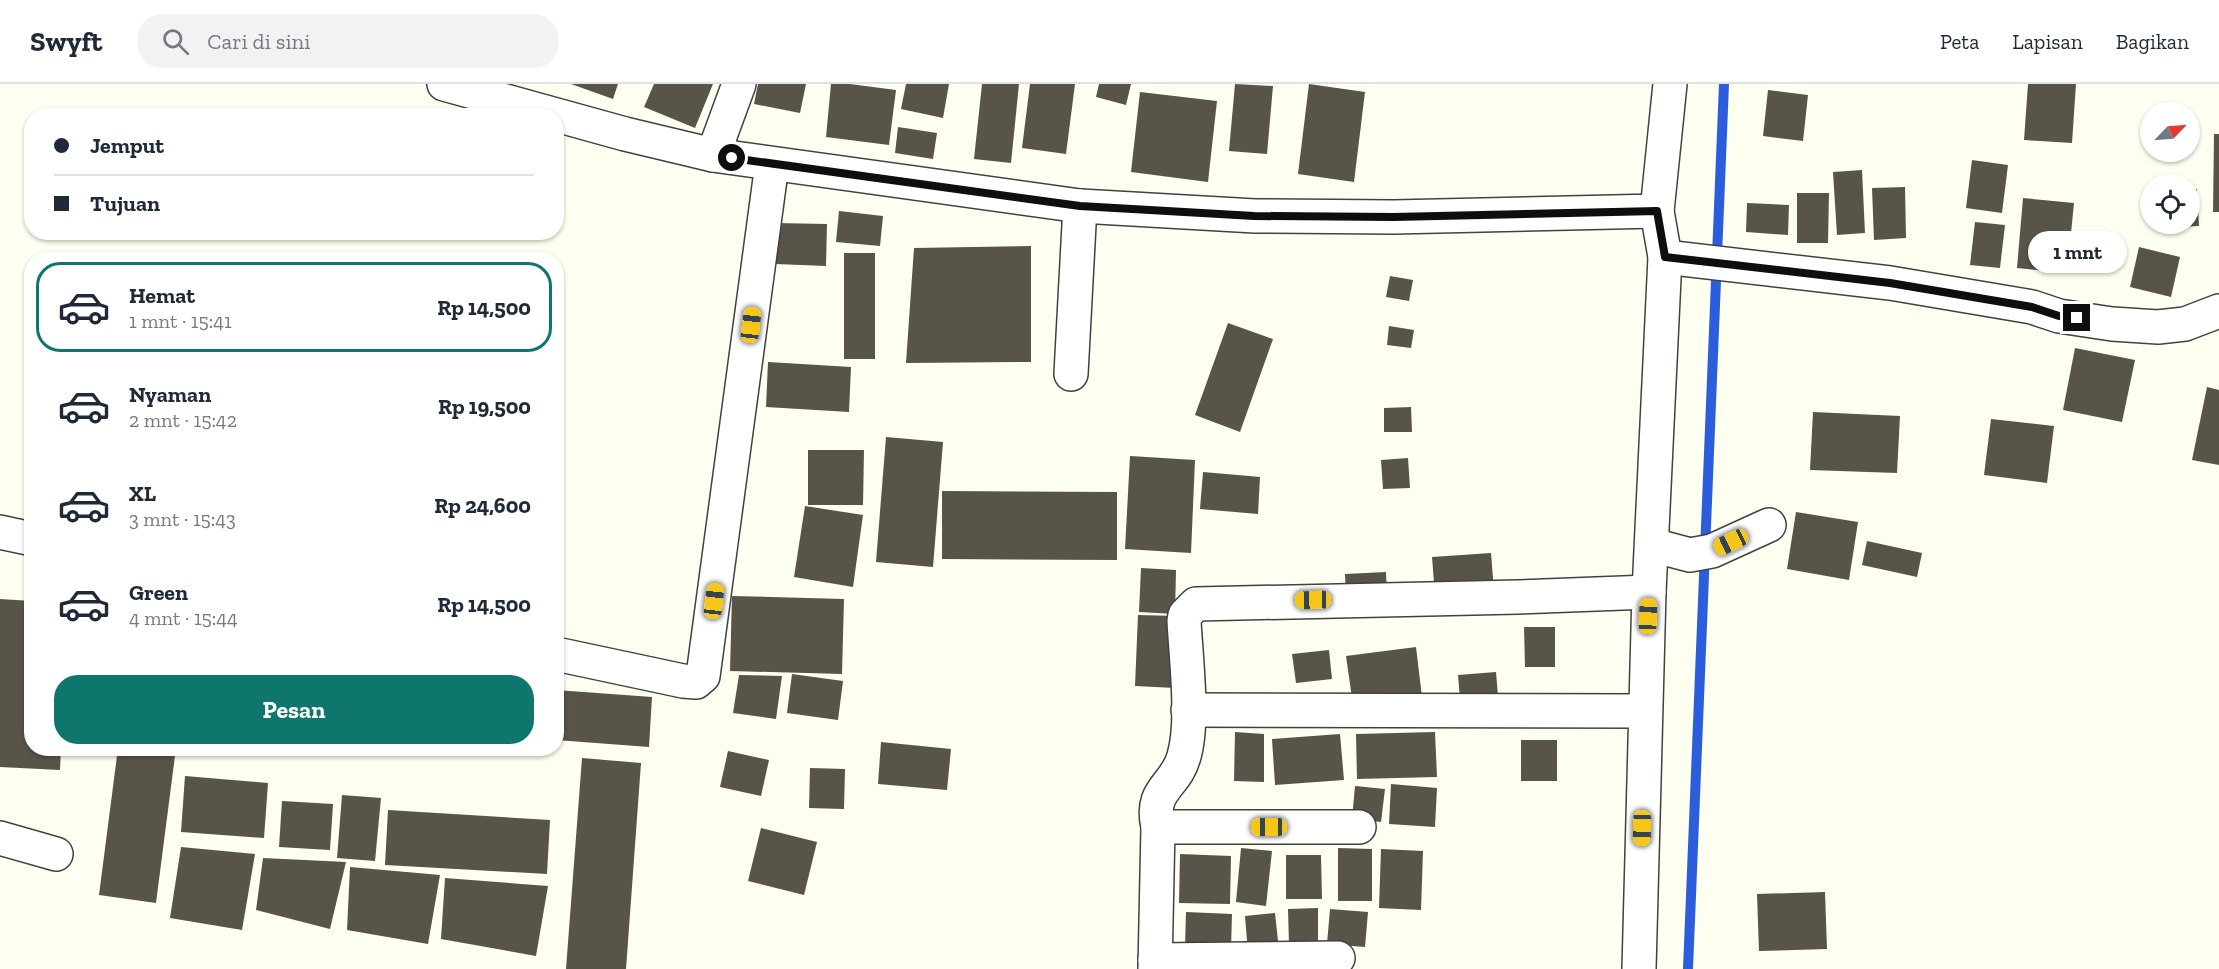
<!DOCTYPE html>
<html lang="id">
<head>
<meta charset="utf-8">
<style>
  :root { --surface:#fff; --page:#f2f2f3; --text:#1f2937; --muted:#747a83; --line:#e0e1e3; --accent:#0f766e }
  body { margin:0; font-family:"Zilla Slab",serif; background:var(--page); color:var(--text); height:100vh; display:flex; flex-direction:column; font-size:22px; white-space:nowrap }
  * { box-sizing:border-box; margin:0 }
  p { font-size:20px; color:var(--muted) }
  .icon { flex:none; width:33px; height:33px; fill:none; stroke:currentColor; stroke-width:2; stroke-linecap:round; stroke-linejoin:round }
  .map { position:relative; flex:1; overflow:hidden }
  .side { position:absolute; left:24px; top:168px; width:540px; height:504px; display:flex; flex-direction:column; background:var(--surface); border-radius:24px; box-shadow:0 2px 4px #0004 }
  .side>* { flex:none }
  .guide { position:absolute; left:24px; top:24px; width:540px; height:132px; border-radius:24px; box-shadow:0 2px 4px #0004; display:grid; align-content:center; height:132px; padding:0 30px; background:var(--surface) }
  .needle { width:39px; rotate:65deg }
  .tools { position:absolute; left:2140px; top:18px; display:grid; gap:12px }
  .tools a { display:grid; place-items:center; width:60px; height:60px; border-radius:50%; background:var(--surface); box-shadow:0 2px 4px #0004; font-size:30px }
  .end { position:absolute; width:27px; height:27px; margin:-14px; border:8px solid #0e0e0e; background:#fff; box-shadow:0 0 0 3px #fff }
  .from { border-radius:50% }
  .bubble { position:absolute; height:42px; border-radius:21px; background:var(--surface); box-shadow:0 2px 4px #0004; font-size:20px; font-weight:700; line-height:42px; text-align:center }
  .car { position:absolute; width:18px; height:36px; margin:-18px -9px; border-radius:8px; box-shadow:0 0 4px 2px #0007; background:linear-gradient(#f5c518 24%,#345 0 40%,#f5c518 0 76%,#345 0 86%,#f5c518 0) }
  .guide b { display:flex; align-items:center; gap:21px; height:57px; font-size:22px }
  .guide b+b { border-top:2px solid var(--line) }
  .guide i { width:15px; height:15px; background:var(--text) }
  ul { padding:10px 0 0; list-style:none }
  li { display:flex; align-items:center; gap:18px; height:90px; margin:0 12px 9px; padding:0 18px; border:3px solid transparent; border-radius:24px }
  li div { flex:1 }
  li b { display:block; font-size:22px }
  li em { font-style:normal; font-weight:700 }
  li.on { border-color:var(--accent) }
  li>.icon { width:54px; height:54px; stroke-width:1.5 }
  .primary-button { display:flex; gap:12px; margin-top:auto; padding:12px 30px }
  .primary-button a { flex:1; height:69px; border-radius:24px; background:var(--accent); color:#fff; font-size:24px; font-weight:700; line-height:69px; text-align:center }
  header { display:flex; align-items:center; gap:36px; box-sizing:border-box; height:84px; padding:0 30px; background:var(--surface); border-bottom:2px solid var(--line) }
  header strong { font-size:28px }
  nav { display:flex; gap:33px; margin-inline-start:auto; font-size:21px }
  .search { width:420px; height:54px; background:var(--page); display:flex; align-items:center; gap:15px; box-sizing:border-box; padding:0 21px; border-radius:24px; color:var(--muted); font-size:22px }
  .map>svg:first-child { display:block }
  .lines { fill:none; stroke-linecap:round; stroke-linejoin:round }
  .stream { stroke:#2c5ddc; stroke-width:10 }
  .building { fill:#585449 }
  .minor-casing { stroke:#414141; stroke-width:36 }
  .minor { stroke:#fff; stroke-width:33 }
  .route { stroke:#0e0e0e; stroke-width:8 }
</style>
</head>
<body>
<header>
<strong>Swyft</strong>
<div class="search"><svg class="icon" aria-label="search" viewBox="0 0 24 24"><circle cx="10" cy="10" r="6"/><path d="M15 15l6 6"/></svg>Cari di sini</div>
<nav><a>Peta</a><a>Lapisan</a><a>Bagikan</a></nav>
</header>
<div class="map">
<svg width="2219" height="885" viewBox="0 0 2219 885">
  <rect width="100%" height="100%" fill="#fdfff0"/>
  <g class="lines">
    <polyline class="stream" points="1688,885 1724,0"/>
  </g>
  <g class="building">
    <polygon points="571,0 618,0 613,15"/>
    <polygon points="654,0 713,0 695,44 644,23"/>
    <polygon points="758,0 806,0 800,29 754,20"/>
    <polygon points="831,0 850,0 896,6 889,61 826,53"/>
    <polygon points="906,0 949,0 943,34 901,25"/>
    <polygon points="982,0 1019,0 1011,79 974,75"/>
    <polygon points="1030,0 1075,0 1066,70 1022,64"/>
    <polygon points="1099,0 1131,0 1126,21 1096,13"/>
    <polygon points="1235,0 1273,2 1267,70 1229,67"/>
    <polygon points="1309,0 1365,8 1354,98 1298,90"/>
    <polygon points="2028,0 2076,0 2072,59 2024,56"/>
    <polygon points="1768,6 1808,11 1803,57 1763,52"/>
    <polygon points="1140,8 1217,17 1208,98 1131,88"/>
    <polygon points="898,43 937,49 933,75 895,69"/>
    <polygon points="2214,50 2219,50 2219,128 2213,128"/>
    <polygon points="1972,76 2008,81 2002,129 1966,124"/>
    <polygon points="1862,86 1865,149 1837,151 1833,88"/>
    <polygon points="1905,103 1906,154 1874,156 1872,104"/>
    <polygon points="2190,105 2197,105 2199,142 2159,144 2159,140 2190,140"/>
    <polygon points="1797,109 1829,109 1828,159 1797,159"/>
    <polygon points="2023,114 2074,119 2067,189 2017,184"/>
    <polygon points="1747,119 1789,121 1788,151 1746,148"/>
    <polygon points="839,127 883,132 880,162 836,158"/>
    <polygon points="1975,138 2005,141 2000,184 1970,181"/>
    <polygon points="776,139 827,140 826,182 775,180"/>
    <polygon points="1031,162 1031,278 906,279 914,164"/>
    <polygon points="2139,163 2180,173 2171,213 2130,203"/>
    <rect x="844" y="169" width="31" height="106"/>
    <polygon points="1390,192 1413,196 1409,217 1386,213"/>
    <polygon points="1228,239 1273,255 1240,348 1195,331"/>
    <polygon points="1389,242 1414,246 1411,264 1387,261"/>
    <polygon points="2075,264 2135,276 2122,338 2063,326"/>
    <polygon points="768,278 851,283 849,328 766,323"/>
    <polygon points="2207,303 2219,306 2219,381 2192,376"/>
    <polygon points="1411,323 1412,348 1384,348 1384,324"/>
    <polygon points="1813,328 1900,332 1897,389 1810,386"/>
    <polygon points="1991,335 2054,342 2047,399 1984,391"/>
    <polygon points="886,353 943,358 933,483 876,478"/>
    <polygon points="808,366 864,366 863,421 808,421"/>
    <polygon points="1130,372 1195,376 1191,469 1125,465"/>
    <polygon points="1408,374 1410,404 1383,405 1381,376"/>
    <polygon points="1203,388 1260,393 1258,430 1200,425"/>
    <polygon points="942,407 1117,408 1117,476 942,475"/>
    <polygon points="805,422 863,431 853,503 794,493"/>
    <polygon points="1796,428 1858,438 1849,496 1787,485"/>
    <polygon points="1867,457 1922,469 1917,493 1862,481"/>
    <polygon points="1491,469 1494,507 1435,511 1432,473"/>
    <polygon points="1141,484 1176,486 1175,530 1139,528"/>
    <polygon points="1386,488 1387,510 1346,512 1345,490"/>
    <polygon points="732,512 844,515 842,590 730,587"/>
    <polygon points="0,515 32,517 32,664 61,664 60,686 0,683"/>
    <polygon points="1138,531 1178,532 1175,604 1135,602"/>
    <polygon points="1524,543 1555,543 1555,583 1525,583"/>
    <polygon points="1416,563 1422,613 1353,621 1346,572"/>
    <polygon points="1329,566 1332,595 1296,599 1292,570"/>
    <polygon points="1496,588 1499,624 1461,627 1458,591"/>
    <polygon points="792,590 843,597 838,636 787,629"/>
    <polygon points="739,591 782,592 776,635 733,629"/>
    <polygon points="556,606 652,613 649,663 556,656"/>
    <polygon points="1235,648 1264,650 1264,698 1234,697"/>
    <polygon points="1435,648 1437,693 1357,695 1356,650"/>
    <polygon points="1340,650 1344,696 1275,701 1272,655"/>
    <rect x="1521" y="656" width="36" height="41"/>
    <polygon points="881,658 951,665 947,706 878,700"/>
    <polygon points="118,664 176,664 156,819 99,811"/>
    <polygon points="728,667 769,676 761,712 720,703"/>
    <polygon points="582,674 641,679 626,885 566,885"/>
    <polygon points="810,684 845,685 844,725 809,724"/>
    <polygon points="185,692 268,699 264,754 181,748"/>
    <polygon points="1391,700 1437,704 1435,743 1389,740"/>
    <polygon points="1355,702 1385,705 1381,738 1352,735"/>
    <polygon points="342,711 381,714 375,777 337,774"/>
    <polygon points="282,717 333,720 330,766 279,763"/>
    <polygon points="388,726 550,736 547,790 385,781"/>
    <polygon points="761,744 817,758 804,811 748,797"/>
    <polygon points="181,763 255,770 242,846 170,834"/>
    <polygon points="1241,764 1272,767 1266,822 1236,818"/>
    <polygon points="1338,764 1372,765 1372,817 1338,817"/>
    <polygon points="1381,765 1423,767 1421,826 1379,824"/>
    <polygon points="1180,770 1231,772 1230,820 1179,819"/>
    <polygon points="1286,771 1321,771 1322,815 1286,815"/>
    <polygon points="263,774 346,778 330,845 256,826"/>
    <polygon points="350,783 440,791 428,860 347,846"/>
    <polygon points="445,794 548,802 536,872 441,855"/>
    <polygon points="1825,808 1827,865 1759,867 1757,810"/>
    <polygon points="1318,824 1318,860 1289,861 1288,825"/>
    <polygon points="1330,825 1368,828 1365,863 1327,860"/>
    <polygon points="1186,828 1232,830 1231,865 1185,864"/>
    <polygon points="1275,829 1279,866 1248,869 1245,832"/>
  </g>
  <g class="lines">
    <g class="minor-casing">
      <g id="minor">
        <polyline points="444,0 625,50 713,71 1080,122 1255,132 1394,133 1657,127 1670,0"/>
        <polyline points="713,71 739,0"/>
        <polyline points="1665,173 1890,199 2032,223 2059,232 2112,240 2158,243 2185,240 2219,227"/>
        <polyline points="1071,290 1080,122"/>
        <polyline points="0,448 32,455"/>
        <polyline points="1652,461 1690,471 1712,467 1769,441"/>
        <polyline points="556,570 683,597 696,598 703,592 772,80"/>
        <polyline points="1188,626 1645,627"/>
        <polyline points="1158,743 1359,743"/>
        <polyline points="0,754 56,770"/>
        <polyline points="1155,876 1338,874"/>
        <path d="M1155,885L1158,743C1149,704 1176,703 1184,672C1194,638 1186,575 1184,537L1185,531L1196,520L1518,513L1649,508"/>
        <polyline points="1639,885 1649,508 1665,173 1657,127"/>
      </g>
    </g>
    <use href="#minor" class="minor"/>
  </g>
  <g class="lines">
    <polyline class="route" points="732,74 1080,122 1254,132 1394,133 1657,127 1665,173 1890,199 2032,223 2059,232 2077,234"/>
  </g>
</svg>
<div class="tools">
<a><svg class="needle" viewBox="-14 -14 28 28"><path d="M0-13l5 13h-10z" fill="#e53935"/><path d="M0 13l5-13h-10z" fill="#747a83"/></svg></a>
<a><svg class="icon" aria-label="locate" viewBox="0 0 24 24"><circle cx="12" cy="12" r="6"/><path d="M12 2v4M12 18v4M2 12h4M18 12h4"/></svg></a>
</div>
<i class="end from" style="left:732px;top:74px"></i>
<i class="end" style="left:2077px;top:234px"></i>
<div class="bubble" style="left:2028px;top:147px;width:99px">1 mnt</div>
<i class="car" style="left:751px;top:241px;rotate:7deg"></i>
<i class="car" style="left:1731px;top:458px;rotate:245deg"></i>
<i class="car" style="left:1313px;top:516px;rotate:269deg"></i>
<i class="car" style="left:714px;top:517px;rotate:7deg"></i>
<i class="car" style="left:1648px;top:532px;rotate:2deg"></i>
<i class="car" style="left:1269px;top:743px;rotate:270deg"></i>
<i class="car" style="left:1642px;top:744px;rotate:181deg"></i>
<div class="guide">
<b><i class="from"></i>Jemput</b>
<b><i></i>Tujuan</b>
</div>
<section class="side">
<ul>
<li class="on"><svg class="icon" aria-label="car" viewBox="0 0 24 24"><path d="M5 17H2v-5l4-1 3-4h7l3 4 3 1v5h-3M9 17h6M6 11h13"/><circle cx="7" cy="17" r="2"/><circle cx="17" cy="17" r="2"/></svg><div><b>Hemat</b><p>1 mnt · 15:41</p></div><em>Rp 14,500</em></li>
<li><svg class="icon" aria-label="car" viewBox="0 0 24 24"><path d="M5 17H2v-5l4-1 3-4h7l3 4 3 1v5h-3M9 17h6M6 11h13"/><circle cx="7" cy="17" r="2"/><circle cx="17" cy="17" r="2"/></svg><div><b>Nyaman</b><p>2 mnt · 15:42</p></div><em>Rp 19,500</em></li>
<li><svg class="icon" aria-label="car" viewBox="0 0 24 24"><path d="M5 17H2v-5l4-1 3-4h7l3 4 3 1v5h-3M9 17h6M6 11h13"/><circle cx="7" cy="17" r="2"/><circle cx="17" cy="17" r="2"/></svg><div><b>XL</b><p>3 mnt · 15:43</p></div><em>Rp 24,600</em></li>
<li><svg class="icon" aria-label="car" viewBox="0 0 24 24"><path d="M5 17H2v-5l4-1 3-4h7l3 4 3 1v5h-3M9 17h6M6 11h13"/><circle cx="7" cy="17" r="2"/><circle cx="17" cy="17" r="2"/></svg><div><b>Green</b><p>4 mnt · 15:44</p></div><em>Rp 14,500</em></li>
</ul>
<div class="primary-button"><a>Pesan</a></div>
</section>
</div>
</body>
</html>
